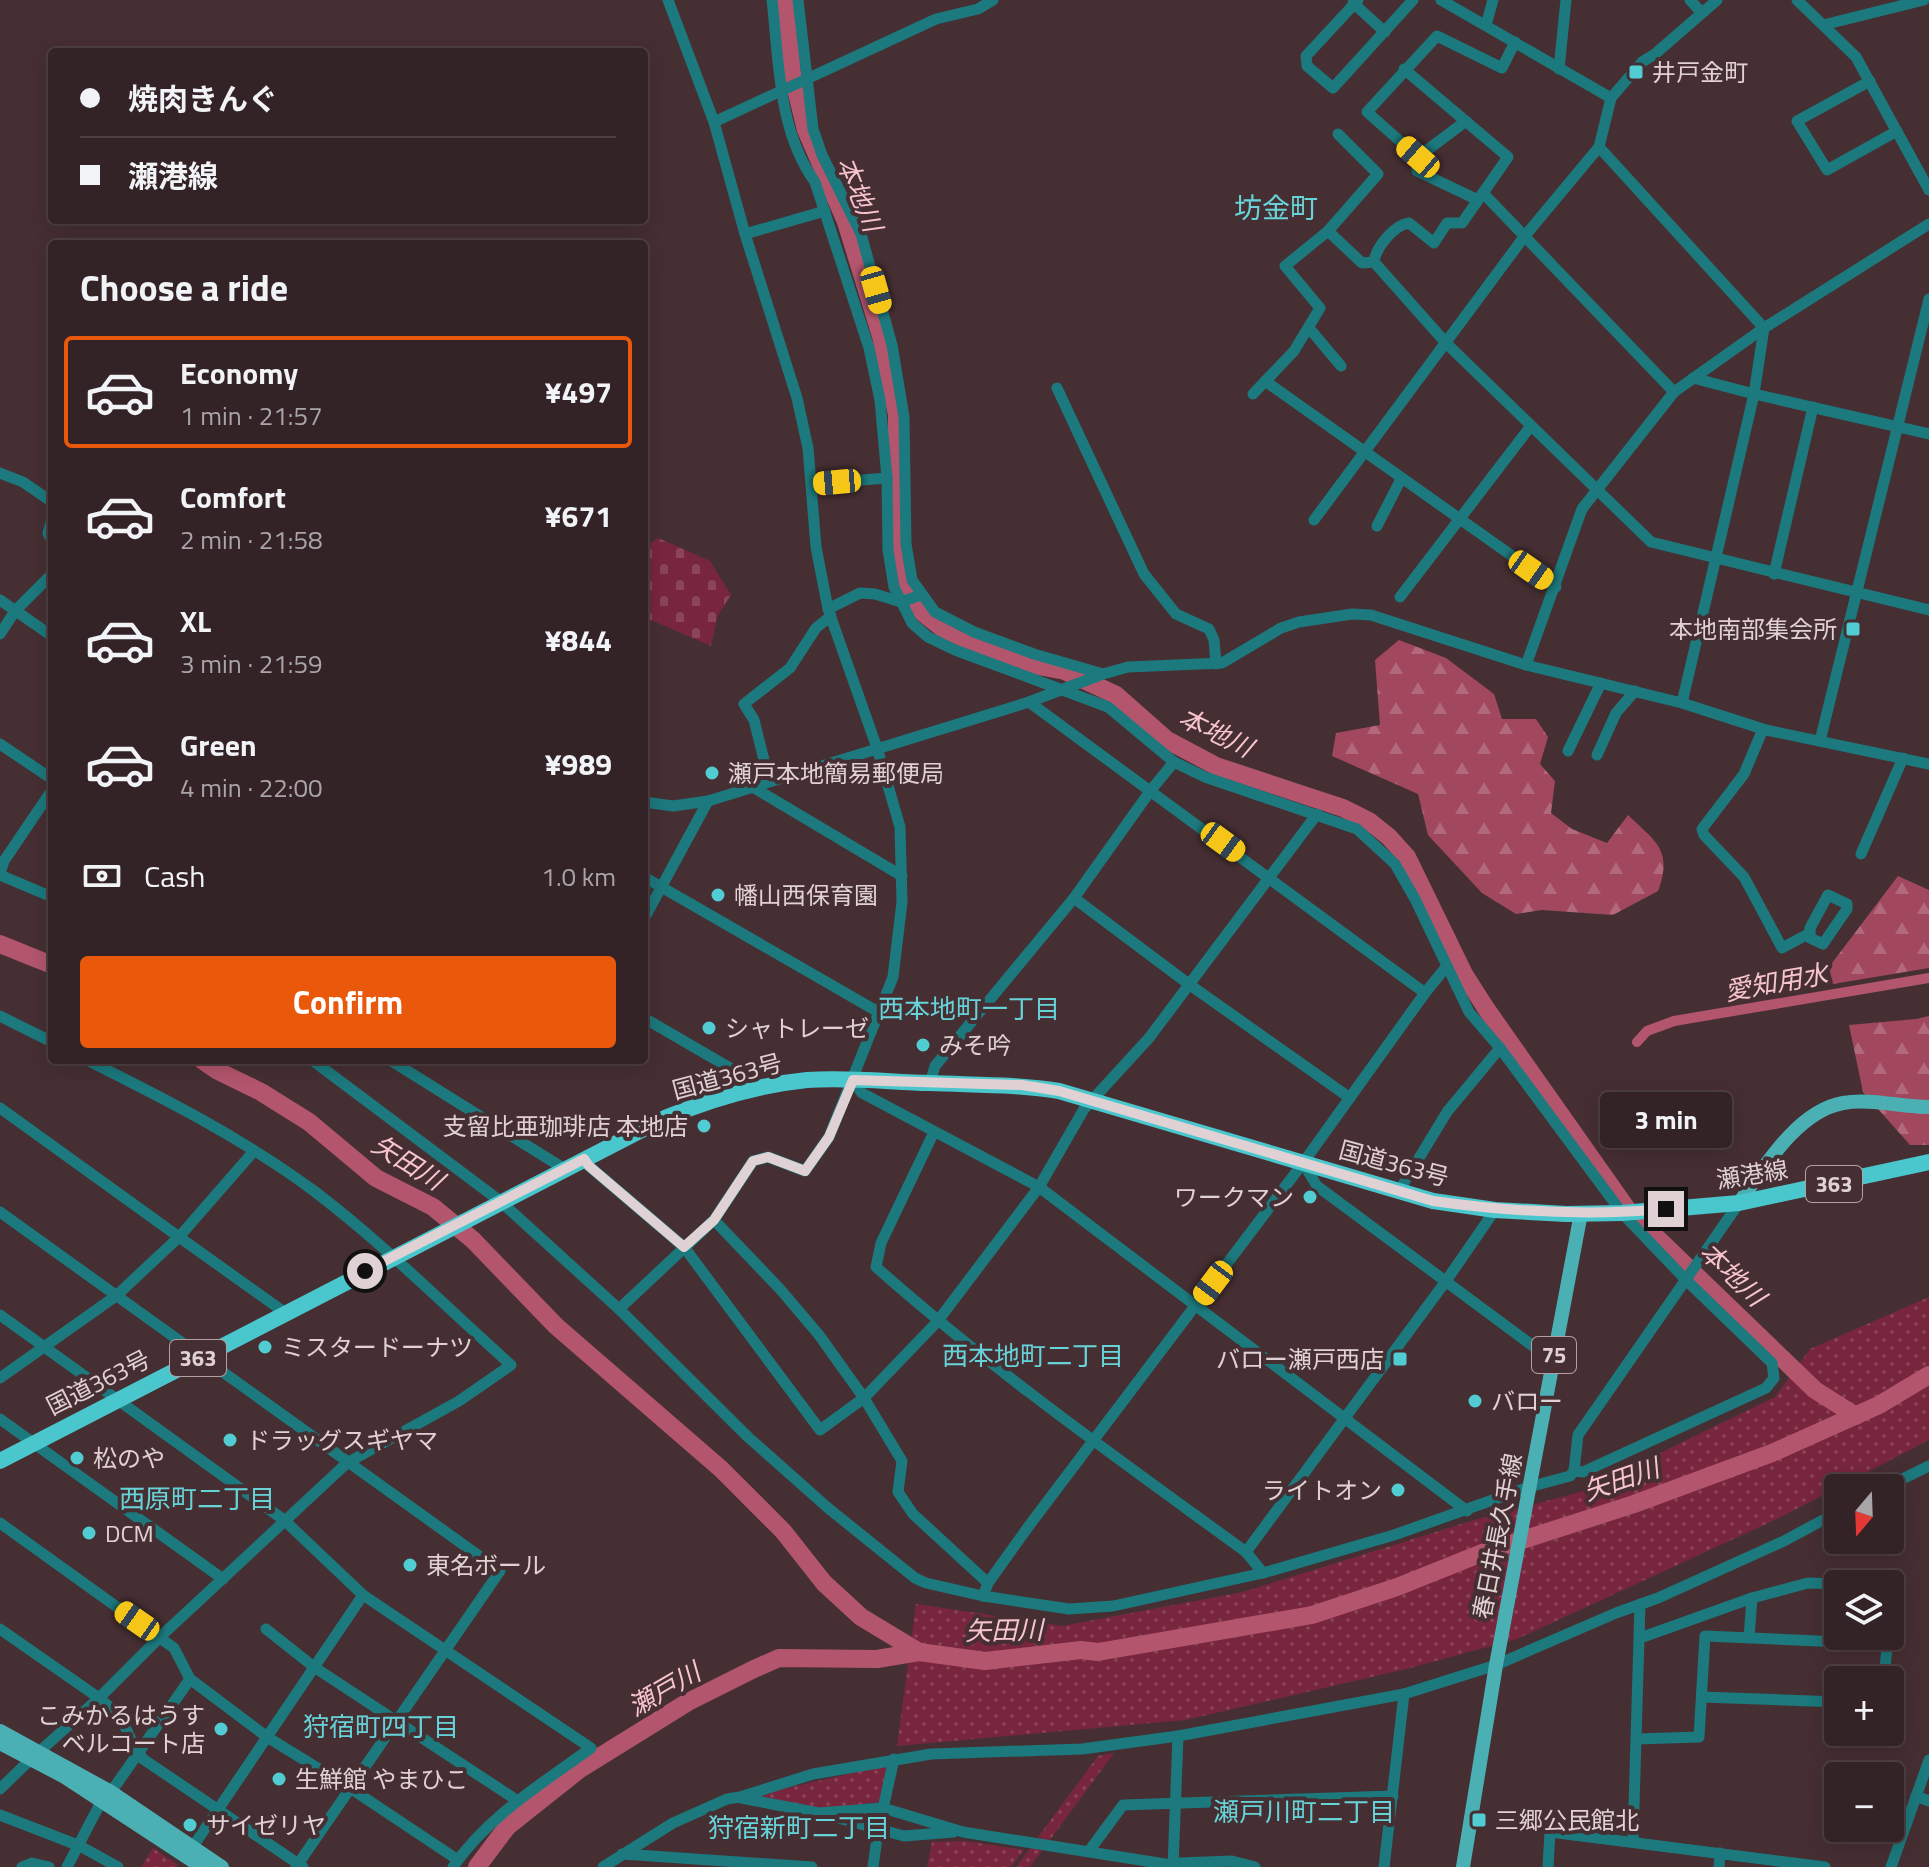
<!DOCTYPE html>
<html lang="en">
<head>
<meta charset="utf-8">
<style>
  :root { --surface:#342326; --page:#3f2f32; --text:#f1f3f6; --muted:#a9a4a7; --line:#4e4043; --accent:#ea580c }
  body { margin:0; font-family:"Titillium Web","Noto Sans JP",sans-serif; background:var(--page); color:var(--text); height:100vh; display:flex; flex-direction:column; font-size:30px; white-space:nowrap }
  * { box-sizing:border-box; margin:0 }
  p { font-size:26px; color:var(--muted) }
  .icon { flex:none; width:44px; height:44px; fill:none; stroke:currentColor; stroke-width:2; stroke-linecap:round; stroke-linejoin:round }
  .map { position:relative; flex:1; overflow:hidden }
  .details { position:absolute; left:48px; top:240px; width:600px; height:824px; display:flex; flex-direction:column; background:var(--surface); border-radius:8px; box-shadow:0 4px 20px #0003,0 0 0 2px var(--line) }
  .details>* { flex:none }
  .top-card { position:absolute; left:48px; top:48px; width:600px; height:176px; border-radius:8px; box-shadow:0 4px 20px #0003,0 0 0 2px var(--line); display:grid; align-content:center; height:176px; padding:0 32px; background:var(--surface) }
  .needle { width:52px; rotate:199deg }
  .fabs { position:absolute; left:1824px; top:1474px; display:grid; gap:16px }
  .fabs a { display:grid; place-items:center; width:80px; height:80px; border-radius:8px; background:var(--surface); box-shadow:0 4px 20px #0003,0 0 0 2px var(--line); font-size:40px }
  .end { position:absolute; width:36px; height:36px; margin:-18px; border:10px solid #e0d1d4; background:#111; box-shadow:0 0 0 4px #111 }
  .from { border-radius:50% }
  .bubble { position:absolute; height:56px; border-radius:8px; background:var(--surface); box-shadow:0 4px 20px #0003,0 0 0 2px var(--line); font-size:26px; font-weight:700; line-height:56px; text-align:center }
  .car { position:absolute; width:24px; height:48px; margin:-24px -12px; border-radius:10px; box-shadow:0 0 6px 2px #0007; background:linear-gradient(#f5c518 24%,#345 0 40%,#f5c518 0 76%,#345 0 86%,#f5c518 0) }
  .top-card b { display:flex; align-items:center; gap:28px; height:76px; font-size:30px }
  .top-card b+b { border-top:2px solid var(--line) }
  .top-card i { width:20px; height:20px; background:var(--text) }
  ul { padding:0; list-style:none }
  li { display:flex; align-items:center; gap:24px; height:112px; margin:0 16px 12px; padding:0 16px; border:4px solid transparent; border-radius:8px }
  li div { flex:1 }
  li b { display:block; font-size:30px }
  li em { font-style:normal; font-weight:700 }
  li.on { border-color:var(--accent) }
  li>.icon { width:72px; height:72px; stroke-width:1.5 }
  h2 { padding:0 32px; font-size:36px; line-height:96px }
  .pay { display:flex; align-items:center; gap:20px; height:88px; padding:0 32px; font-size:30px }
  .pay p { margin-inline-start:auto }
  .action { display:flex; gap:16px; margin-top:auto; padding:16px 32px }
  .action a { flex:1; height:92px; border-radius:8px; background:var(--accent); color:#fff; font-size:32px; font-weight:700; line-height:92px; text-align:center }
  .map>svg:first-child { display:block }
  .green { fill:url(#green-dots) }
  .forest { fill:url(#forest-firs) }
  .cemetery { fill:url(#cemetery-stones) }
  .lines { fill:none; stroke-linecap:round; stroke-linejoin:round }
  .canal { stroke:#b3566d; stroke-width:10 }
  .river { stroke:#b3566d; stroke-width:18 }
  .minor { stroke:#1c797d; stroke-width:11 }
  .major { stroke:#4bb0b4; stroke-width:14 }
  .highway { stroke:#49c7cd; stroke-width:16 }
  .route { stroke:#e0d1d4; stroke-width:10 }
  .poi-dot { fill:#51ccd2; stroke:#462f33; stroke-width:3 }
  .labels { text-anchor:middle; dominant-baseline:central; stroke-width:8; stroke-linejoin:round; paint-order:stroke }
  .shield { fill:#462f33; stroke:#b2a0a4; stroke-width:2 }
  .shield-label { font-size:22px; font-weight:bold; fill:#e0d1d4 }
  .poi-label { font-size:24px; fill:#e0d1d4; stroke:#462f33; text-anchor:start }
  .street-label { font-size:24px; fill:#e0d1d4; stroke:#462f33 }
  .water-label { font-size:26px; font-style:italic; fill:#f8c4ce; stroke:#462f33 }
  .neighbourhood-label { font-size:26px; fill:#66d3d8; stroke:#462f33 }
  .quarter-label { font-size:28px; fill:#66d3d8; stroke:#462f33 }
</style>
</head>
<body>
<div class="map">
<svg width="1929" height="1867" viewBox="0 0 1929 1867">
  <defs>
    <pattern id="green-dots" width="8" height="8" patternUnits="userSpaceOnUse" patternTransform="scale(2)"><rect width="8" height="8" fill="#78263e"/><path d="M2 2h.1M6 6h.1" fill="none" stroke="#8b4459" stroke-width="1.8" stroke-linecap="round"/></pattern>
    <pattern id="forest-firs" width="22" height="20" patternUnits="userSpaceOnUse" patternTransform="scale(2)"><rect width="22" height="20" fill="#a1475e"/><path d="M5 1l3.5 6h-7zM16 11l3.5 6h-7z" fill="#b2697c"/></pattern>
    <pattern id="cemetery-stones" width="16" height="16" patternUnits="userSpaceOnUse" patternTransform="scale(2)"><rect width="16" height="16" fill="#78263e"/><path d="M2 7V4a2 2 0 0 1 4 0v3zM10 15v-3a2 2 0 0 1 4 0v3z" fill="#8b4459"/></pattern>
  </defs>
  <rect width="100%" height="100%" fill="#462f33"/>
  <g class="green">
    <polygon points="1929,1297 1929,1440 1779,1518 1517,1639 1406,1669 1185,1720 897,1746 916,1604 1062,1626 1243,1592 1471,1521 1580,1492 1775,1397 1810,1349"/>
    <polygon points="1114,1753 1030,1867 1016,1867 1098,1756"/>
    <polygon points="887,1765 880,1802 819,1809 757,1799 757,1795"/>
    <polygon points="964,1841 1024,1850 1011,1867 927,1867 932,1842"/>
    <polygon points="153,1848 178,1865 176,1867 141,1867"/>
  </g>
  <g class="forest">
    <path d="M1399,640L1446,658L1494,694L1502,719H1536L1548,737L1540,764L1555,781L1551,813L1572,829L1607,843L1628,815C1656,842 1673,850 1658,891L1613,915L1542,910L1516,914L1482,893L1428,835L1418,794L1332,756L1336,733L1380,725L1375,660Z"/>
    <polygon points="1898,876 1929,890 1929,968 1833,984 1829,967"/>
    <polygon points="1929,1016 1929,1145 1910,1145 1863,1092 1849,1025 1916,1019"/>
  </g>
  <polygon class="cemetery" points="658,538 710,561 731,595 718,615 711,646 644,617 644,548"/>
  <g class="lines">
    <polyline class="canal" points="1637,1042 1647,1031 1674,1021 1929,978"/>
    <g class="river">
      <polyline points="786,0 792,73 806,130 846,222 881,336 897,415 897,537 906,593 923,613 942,628 982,647 1028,664 1065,671 1116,695 1167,740 1216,766 1343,808 1369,821 1389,837 1407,857 1464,974 1487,1010 1627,1209 1815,1390 1856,1416"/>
      <polyline points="0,944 52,965"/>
      <polyline points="202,1060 218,1071 261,1092 309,1122 376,1178 433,1207 473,1240 556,1326 721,1469 783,1531 824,1583 861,1617 919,1652 985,1661 1081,1650 1098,1652 1312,1615 1397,1587 1482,1553 1634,1504 1772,1453 1879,1405 1929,1375"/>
      <polyline points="477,1867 507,1827 580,1769 688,1702 754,1669 779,1658 877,1659 919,1652"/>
    </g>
    <g class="minor">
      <polyline points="798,0 813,129 822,155 861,234 892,345 904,417 906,544 912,580 935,612 974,632 1034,654 1103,674"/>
      <polyline points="1358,0 1306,56 1307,66 1333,88 1413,0"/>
      <polyline points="1441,0 1611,98"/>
      <polyline points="1690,0 1701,12"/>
      <polyline points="1797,0 1856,57 1929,190"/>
      <polyline points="1353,3 1385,32"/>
      <polyline points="1486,25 1493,0"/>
      <polyline points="1823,25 1924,0"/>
      <path d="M1404,69L1508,157L1462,223H1447L1434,243L1409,223C1394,225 1376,247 1374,262L1446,343L1651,542L1929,610"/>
      <polyline points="1559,69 1566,0"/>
      <polyline points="1870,81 1797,121 1827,170 1897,131"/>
      <polyline points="1466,121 1418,157 1417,171 1478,200"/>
      <polyline points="714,122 936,19 978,9 993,0"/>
      <polyline points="1599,147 1764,328"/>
      <polyline points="1418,157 1367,112 1437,36 1502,68 1515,42"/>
      <polyline points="1483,193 1674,392"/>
      <polyline points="1328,231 1378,174 1338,134"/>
      <polyline points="745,234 825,211"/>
      <polyline points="1309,328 1341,366"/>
      <polyline points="1693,378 1754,394 1929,434"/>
      <polyline points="1265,381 1556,587"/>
      <polyline points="1057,388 1144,574 1176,614 1209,629 1214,640 1216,664"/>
      <polyline points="1253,394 1294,351 1320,308 1285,266 1328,231 1362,263 1374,262"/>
      <polyline points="0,473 23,482 52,502"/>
      <polyline points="812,484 887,478"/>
      <polyline points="52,519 48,533 52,541"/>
      <polyline points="1314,520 1524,237 1599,147 1611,98 1642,62 1655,54 1717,0"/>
      <polyline points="1377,526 1401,479"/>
      <polyline points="1774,574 1813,407"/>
      <polyline points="1400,597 1530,427"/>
      <polyline points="0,600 52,636"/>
      <polyline points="828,609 860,593 875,594 901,602 921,595"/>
      <polyline points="0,634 15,611 52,574"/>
      <polyline points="1526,665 1582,509 1674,392 1764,328 1929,224"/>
      <polyline points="1029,702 1425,993"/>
      <polyline points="1682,703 1754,394 1764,328"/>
      <polyline points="1763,729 1744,774 1702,829 1704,835 1744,877 1782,948 1810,933"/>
      <polyline points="1820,741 1929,299"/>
      <polyline points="0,744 52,779"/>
      <polyline points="1568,751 1601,683"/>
      <polyline points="1597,755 1616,713 1635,691"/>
      <polyline points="769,780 754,720 744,704 790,668 816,628 831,616"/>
      <polyline points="751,786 902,876"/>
      <polyline points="644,802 673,806 708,801 1029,702 1103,674 1128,667 1222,663 1281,628 1299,622 1352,614 1371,615 1526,665 1682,703 1766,730 1929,764"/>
      <polyline points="1861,854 1903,758"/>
      <polyline points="0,873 4,861 52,790"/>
      <polyline points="0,875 52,897"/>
      <polyline points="644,877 880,1013"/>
      <polygon points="1828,895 1847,904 1847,909 1823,944 1810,938 1810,928"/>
      <polyline points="1074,898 1190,985 1350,1098"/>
      <polyline points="644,919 708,801"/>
      <polyline points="0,1016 52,1042"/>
      <polyline points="644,1018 761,1086"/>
      <path d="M312,1060L500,1201L619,1309L748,1437L828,1508L915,1578L926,1583L983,1596L1069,1609L1113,1606L1263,1573L1394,1535L1529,1487L1570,1476L1574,1471L1583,1472L1766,1388L1774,1378L1772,1363L1686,1280L1622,1213L1500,1048L1469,1012L1415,899L1395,864L1357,829L1205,777L1174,762L1108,707L955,650L928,637L912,623L894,587L888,550L887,478L880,400L869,348L815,182C778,131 779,61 772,0"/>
      <polyline points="390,1060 563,1168"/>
      <polyline points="853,1080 862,1093 1039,1187 1467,1511"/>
      <polyline points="930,1083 935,1066 1074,898 1151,790 1174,762"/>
      <polyline points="0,1108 179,1237 116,1296 0,1378"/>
      <path d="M934,1132L881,1243L876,1267C992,1370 1120,1460 1246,1552L1263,1573"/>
      <polyline points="254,1151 179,1237 284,1312"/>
      <polyline points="584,1159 589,1166 684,1247 820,1430 864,1398 937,1322 1039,1187 1084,1109 1149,1038 1317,814"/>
      <polyline points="1303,1163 1317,1186 1537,1349 1552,1364"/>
      <polyline points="1399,1191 1447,1112 1500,1048"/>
      <polyline points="0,1212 500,1571 296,1867"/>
      <polyline points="714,1220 780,1289 819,1335 864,1398 902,1461 898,1492 913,1514 988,1583"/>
      <polyline points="619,1309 714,1220 753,1161 768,1157 805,1171 829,1137 893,977 902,902 900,827 877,748 828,609 816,547 808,448 797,398 745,234 714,122 668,0"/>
      <path d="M0,1315L284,1520L363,1595L591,1748C544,1782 487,1817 453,1867"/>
      <polyline points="0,1419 223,1579"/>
      <polyline points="1574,1471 1578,1435 1739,1203"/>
      <polyline points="1884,1488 1929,1466"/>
      <polyline points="0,1523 174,1648 190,1679 267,1737 350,1788 458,1860"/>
      <polyline points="1246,1552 1446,1281 1495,1210"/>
      <polyline points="1890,1586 1890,1607"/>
      <polyline points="983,1596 988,1583 1031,1523 1303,1163 1425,993 1447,966"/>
      <polyline points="0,1629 99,1698 120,1716 134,1746 143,1759 303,1867"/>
      <polyline points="266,1629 314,1667 518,1801"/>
      <polyline points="1640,1638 1752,1598"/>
      <polyline points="1749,1638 1752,1598 1808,1583 1838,1584"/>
      <polyline points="1884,1680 1888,1636"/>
      <polyline points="1702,1697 1838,1702"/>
      <polyline points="1637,1739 1699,1737 1705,1636 1887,1644"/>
      <path d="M40,1751L99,1698L160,1637L347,1463L459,1401L511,1365C446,1307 384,1244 314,1191C244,1139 165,1099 87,1060"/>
      <polyline points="0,1789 31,1759"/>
      <polyline points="111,1792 190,1679"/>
      <polyline points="1916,1796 1929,1801"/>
      <polyline points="741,1798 819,1813 883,1808 963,1832 1184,1867"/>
      <polyline points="0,1815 80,1846 118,1867"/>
      <polyline points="827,1815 904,1836 954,1832"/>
      <polyline points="1633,1840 1640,1604"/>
      <polyline points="192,1848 363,1595"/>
      <polyline points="1089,1851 1123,1805 1393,1796"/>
      <polyline points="622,1854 812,1867"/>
      <polyline points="1178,1863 1232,1861 1255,1867"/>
      <polyline points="22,1867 32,1863 49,1867"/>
      <polyline points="67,1867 102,1800"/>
      <polyline points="603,1867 673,1823 727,1799 740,1797 813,1774 931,1754 1082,1749 1178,1736 1404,1694 1496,1665 1616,1613 1658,1598 1784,1541 1838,1512"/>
      <polyline points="873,1867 878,1831 894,1759"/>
      <polyline points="1173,1867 1178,1736"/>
      <polyline points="1384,1867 1404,1694"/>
      <polyline points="1548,1867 1550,1832 1825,1867"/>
      <polyline points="1719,1867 1720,1853"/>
      <polyline points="1891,1867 1929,1760"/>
    </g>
    <g class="major">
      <path d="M1739,1203C1763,1169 1797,1111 1843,1103C1870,1098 1901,1107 1929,1107"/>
      <polyline points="0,1731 111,1792 222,1867"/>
      <polyline points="0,1743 63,1776 202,1867"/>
      <polyline points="1463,1867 1496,1665 1581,1213"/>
    </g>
    <path class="highway" d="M0,1461L665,1118C711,1099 757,1085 807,1080C848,1077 890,1082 930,1083C974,1085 1016,1084 1059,1091L1433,1201L1495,1210L1566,1214L1622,1213L1739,1203L1929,1162"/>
  </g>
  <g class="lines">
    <path class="route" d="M365,1271L584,1159L589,1166L684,1247L714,1220L753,1161L768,1157L805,1171L829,1137L853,1080L1022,1085L1059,1091L1433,1201C1511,1212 1587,1216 1666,1209"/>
  </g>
  <g class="poi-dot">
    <rect x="1628" y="64" width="16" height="16" rx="4"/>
    <rect x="1845" y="621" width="16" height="16" rx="4"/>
    <circle cx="712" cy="773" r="8"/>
    <circle cx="718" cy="895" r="8"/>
    <circle cx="709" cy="1028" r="8"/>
    <circle cx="923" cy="1045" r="8"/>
    <circle cx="704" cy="1126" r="8"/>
    <circle cx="1310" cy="1197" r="8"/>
    <circle cx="265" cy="1347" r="8"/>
    <rect x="1392" y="1351" width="16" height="16" rx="4"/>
    <circle cx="1475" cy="1401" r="8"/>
    <circle cx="230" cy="1440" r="8"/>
    <circle cx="77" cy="1458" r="8"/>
    <circle cx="1398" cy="1490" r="8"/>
    <circle cx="89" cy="1533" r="8"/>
    <circle cx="410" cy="1565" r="8"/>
    <circle cx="221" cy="1729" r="8"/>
    <circle cx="279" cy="1779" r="8"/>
    <rect x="1471" y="1812" width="16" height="16" rx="4"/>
    <circle cx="190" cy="1825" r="8"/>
  </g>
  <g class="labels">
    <g class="shield">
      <rect x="1806" y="1166" width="56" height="36" rx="6"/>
      <rect x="1532" y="1337" width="44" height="36" rx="6"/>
      <rect x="170" y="1340" width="56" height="36" rx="6"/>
    </g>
    <g class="shield-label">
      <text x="1834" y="1184">363</text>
      <text x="1554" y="1355">75</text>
      <text x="198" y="1358">363</text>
    </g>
    <g class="poi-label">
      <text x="1652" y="72">井戸金町</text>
      <text x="1837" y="629" text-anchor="end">本地南部集会所</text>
      <text x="728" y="773">瀬戸本地簡易郵便局</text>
      <text x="734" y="895">幡山西保育園</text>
      <text x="725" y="1028">シャトレーゼ</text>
      <text x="939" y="1045">みそ吟</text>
      <text x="688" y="1126" text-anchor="end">支留比亜珈琲店 本地店</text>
      <text x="1294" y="1197" text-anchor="end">ワークマン</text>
      <text x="281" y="1347">ミスタードーナツ</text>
      <text x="1384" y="1359" text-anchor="end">バロー瀬戸西店</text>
      <text x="1491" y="1401">バロー</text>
      <text x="246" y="1440">ドラッグスギヤマ</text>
      <text x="93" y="1458">松のや</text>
      <text x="1382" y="1490" text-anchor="end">ライトオン</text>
      <text x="105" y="1533">DCM</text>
      <text x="426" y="1565">東名ボール</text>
      <text x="205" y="1715" text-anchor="end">こみかるはうす<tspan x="205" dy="28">ベルコート店</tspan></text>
      <text x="295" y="1779">生鮮館 やまひこ</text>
      <text x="1495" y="1820">三郷公民館北</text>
      <text x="206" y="1825">サイゼリヤ</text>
    </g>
    <g class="street-label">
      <text transform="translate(727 1076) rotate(-15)">国道363号</text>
      <text transform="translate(1394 1163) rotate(15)">国道363号</text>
      <text transform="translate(1752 1174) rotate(-9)">瀬港線</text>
      <text transform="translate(98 1382) rotate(-27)">国道363号</text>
      <text transform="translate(1497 1536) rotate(-79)">春日井長久手線</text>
    </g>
    <g class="water-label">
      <text transform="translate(860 194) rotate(68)">本地川</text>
      <text transform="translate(1216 732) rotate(26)">本地川</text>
      <text transform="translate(1776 982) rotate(-10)">愛知用水</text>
      <text transform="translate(408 1162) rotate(32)">矢田川</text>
      <text transform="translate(1733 1274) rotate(44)">本地川</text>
      <text transform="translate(1621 1479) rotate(-19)">矢田川</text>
      <text transform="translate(1004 1630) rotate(-1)">矢田川</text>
      <text transform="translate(664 1689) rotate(-30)">瀬戸川</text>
    </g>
    <g class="neighbourhood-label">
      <text x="969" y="1008">西本地町一丁目</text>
      <text x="1033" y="1355">西本地町二丁目</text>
      <text x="197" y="1498">西原町二丁目</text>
      <text x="381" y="1726">狩宿町四丁目</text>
      <text x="1304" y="1811">瀬戸川町二丁目</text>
      <text x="799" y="1827">狩宿新町二丁目</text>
    </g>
    <g class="quarter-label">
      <text x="1276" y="207">坊金町</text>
    </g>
  </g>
</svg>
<div class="fabs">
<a><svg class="needle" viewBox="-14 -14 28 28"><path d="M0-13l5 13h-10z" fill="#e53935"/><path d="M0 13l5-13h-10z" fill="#a9a4a7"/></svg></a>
<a><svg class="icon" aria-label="layers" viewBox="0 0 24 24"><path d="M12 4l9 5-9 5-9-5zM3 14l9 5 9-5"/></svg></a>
<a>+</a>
<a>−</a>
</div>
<i class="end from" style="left:365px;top:1271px"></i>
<i class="end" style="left:1666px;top:1209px"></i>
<div class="bubble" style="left:1600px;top:1092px;width:132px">3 min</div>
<i class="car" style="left:1418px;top:157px;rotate:311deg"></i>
<i class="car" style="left:876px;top:290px;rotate:164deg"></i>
<i class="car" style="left:837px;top:482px;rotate:265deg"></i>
<i class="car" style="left:1531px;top:570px;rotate:125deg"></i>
<i class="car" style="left:1223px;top:842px;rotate:126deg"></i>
<i class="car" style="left:1213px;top:1283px;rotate:217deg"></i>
<i class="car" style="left:137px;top:1621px;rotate:305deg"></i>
<div class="top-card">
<b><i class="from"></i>焼肉きんぐ</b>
<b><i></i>瀬港線</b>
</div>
<section class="details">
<h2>Choose a ride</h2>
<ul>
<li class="on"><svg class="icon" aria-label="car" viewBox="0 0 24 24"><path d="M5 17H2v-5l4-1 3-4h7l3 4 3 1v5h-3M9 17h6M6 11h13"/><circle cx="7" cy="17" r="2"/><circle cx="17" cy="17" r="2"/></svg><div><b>Economy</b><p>1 min · 21:57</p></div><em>¥497</em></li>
<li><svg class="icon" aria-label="car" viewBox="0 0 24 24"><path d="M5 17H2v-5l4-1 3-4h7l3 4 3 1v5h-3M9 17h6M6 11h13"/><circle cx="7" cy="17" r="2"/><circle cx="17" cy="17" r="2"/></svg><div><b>Comfort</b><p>2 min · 21:58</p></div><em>¥671</em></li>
<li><svg class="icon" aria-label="car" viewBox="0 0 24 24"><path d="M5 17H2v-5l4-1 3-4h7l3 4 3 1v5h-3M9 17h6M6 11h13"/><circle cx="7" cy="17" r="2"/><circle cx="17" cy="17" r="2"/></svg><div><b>XL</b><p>3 min · 21:59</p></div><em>¥844</em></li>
<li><svg class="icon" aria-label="car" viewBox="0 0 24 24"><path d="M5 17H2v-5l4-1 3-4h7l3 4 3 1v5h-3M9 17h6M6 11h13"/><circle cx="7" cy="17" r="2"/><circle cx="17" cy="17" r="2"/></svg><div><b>Green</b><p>4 min · 22:00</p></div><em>¥989</em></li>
</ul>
<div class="pay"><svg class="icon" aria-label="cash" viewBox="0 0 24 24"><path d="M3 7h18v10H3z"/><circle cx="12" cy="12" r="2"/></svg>Cash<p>1.0 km</p></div>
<div class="action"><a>Confirm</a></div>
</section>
</div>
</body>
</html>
